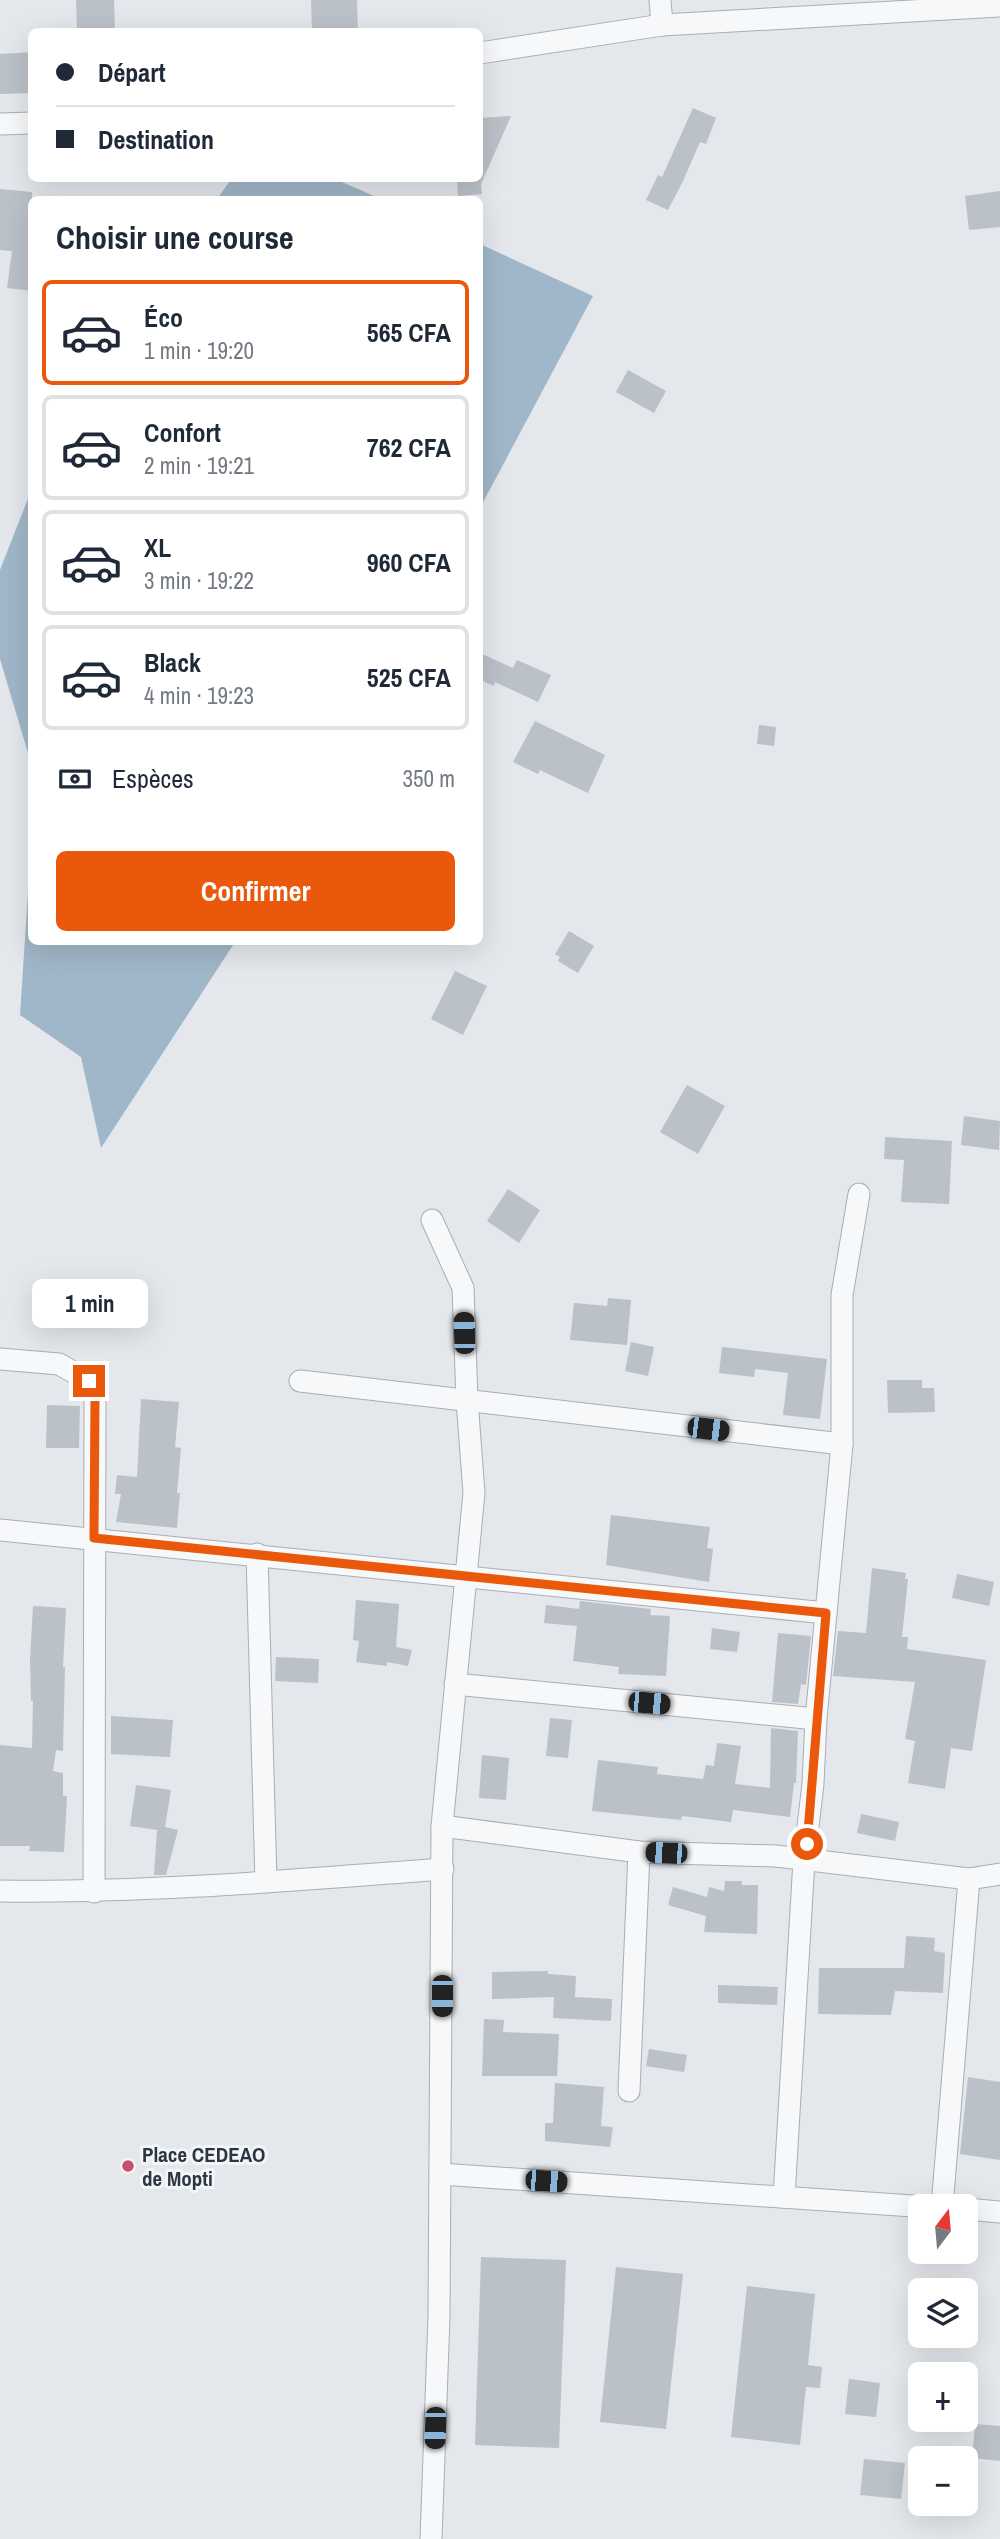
<!DOCTYPE html>
<html lang="fr">
<head>
<meta charset="utf-8">
<style>
  :root { --surface:#fff; --page:#f6f6f7; --text:#1f2937; --muted:#747a83; --line:#e0e1e3; --accent:#ea580c }
  body { margin:0; font-family:"Archivo Narrow",sans-serif; background:var(--page); color:var(--text); height:100vh; display:flex; flex-direction:column; font-size:26px; white-space:nowrap }
  * { box-sizing:border-box; margin:0 }
  p { font-size:23px; color:var(--muted) }
  .icon { flex:none; width:38px; height:38px; fill:none; stroke:currentColor; stroke-width:2; stroke-linecap:round; stroke-linejoin:round }
  .map { position:relative; flex:1; overflow:hidden }
  .details { position:absolute; left:28px; top:196px; width:455px; height:749px; display:flex; flex-direction:column; background:var(--surface); border-radius:10px; box-shadow:0 7px 28px #0002 }
  .details>* { flex:none }
  .banner { position:absolute; left:28px; top:28px; width:455px; height:154px; border-radius:10px; box-shadow:0 7px 28px #0002; display:grid; align-content:center; height:154px; padding:0 28px; background:var(--surface) }
  .needle { width:46px; rotate:16deg }
  .controls { position:absolute; left:908px; top:2194px; display:grid; gap:14px }
  .controls a { display:grid; place-items:center; width:70px; height:70px; border-radius:10px; background:var(--surface); box-shadow:0 7px 28px #0002; font-size:35px }
  .end { position:absolute; width:32px; height:32px; margin:-16px; border:9px solid #ea580c; background:#fff; box-shadow:0 0 0 4px #fff }
  .from { border-radius:50% }
  .bubble { position:absolute; height:49px; border-radius:10px; background:var(--surface); box-shadow:0 7px 28px #0002; font-size:23px; font-weight:800; line-height:49px; text-align:center }
  .car { position:absolute; width:21px; height:42px; margin:-21px -10px; border-radius:9px; box-shadow:0 0 5px 2px #0007; background:linear-gradient(#222 24%,#8ab4d8 0 40%,#222 0 76%,#8ab4d8 0 86%,#222 0) }
  .banner b { display:flex; align-items:center; gap:24px; height:66px; font-size:26px }
  .banner b+b { border-top:2px solid var(--line) }
  .banner i { width:18px; height:18px; background:var(--text) }
  ul { padding:0; list-style:none }
  li { display:flex; align-items:center; gap:21px; height:105px; margin:0 14px 10px; padding:0 14px; border:4px solid var(--line); border-radius:10px }
  li div { flex:1 }
  li b { display:block; font-size:26px }
  li em { font-style:normal; font-weight:800 }
  li.current { border-color:var(--accent) }
  li>.icon { width:63px; height:63px; stroke-width:1.5 }
  h2 { padding:0 28px; font-size:32px; line-height:84px }
  .pay { display:flex; align-items:center; gap:18px; height:77px; padding:0 28px; font-size:26px }
  .pay p { margin-inline-start:auto }
  .action { display:flex; gap:14px; margin-top:auto; padding:14px 28px }
  .action a { flex:1; height:80px; border-radius:10px; background:var(--accent); color:#fff; font-size:28px; font-weight:800; line-height:80px; text-align:center }
  .map>svg:first-child { display:block }
  .water { fill:#a0b7c9 }
  .building { fill:#bbc1c8 }
  .lines { fill:none; stroke-linecap:round; stroke-linejoin:round }
  .minor-casing { stroke:#a9aeb5; stroke-width:23 }
  .minor { stroke:#f6f8f9; stroke-width:21 }
  .route { stroke:#ea580c; stroke-width:9 }
  .poi-dot { fill:#ca4f6b; stroke:#f3f6f8; stroke-width:2.5 }
  .labels { text-anchor:middle; dominant-baseline:central; stroke-width:6; stroke-linejoin:round; paint-order:stroke }
  .poi-label { font-size:21px; font-weight:bold; fill:#2c3643; stroke:#f3f6f8; text-anchor:start }
</style>
</head>
<body>
<div class="map">
<svg width="1000" height="2539" viewBox="0 0 1000 2539">
  <rect width="100%" height="100%" fill="#e4e7eb"/>
  <g class="water">
    <polygon points="232,178 335,179 381,199 217,199"/>
    <polygon points="480,244 593,296 480,508"/>
    <polygon points="31,491 31,763 0,659 0,570"/>
    <polygon points="31,846 32,942 235,942 101,1148 81,1057 20,1015"/>
  </g>
  <g class="building">
    <polygon points="76,0 114,0 115,32 77,32"/>
    <polygon points="311,0 357,0 358,32 312,32"/>
    <polygon points="32,52 32,93 0,94 0,54"/>
    <polygon points="693,108 716,118 706,144 700,142 683,181 668,210 646,200 658,175 662,177"/>
    <polygon points="511,116 481,184 482,194 458,196 457,178 480,178 480,118"/>
    <polygon points="0,189 32,192 32,291 7,288 12,251 0,250"/>
    <polygon points="1000,191 1000,227 969,230 965,196"/>
    <polygon points="628,370 666,391 654,413 616,392"/>
    <polygon points="480,653 513,668 517,660 551,675 538,702 495,682 494,686 480,680"/>
    <polygon points="535,721 605,755 588,793 540,770 538,774 513,762"/>
    <polygon points="759,725 776,727 774,746 757,744"/>
    <polygon points="569,931 594,946 578,973 558,961 560,957 555,954"/>
    <polygon points="455,971 487,986 463,1035 431,1019"/>
    <polygon points="687,1085 725,1106 698,1154 660,1132"/>
    <polygon points="964,1116 1000,1121 999,1150 961,1145"/>
    <polygon points="885,1137 952,1141 949,1204 901,1202 904,1160 884,1159"/>
    <polygon points="508,1189 540,1210 519,1243 487,1221"/>
    <polygon points="608,1298 631,1300 627,1345 570,1340 574,1303 607,1306"/>
    <polygon points="631,1342 654,1347 648,1376 625,1371"/>
    <polygon points="722,1347 827,1359 820,1419 783,1415 788,1373 755,1369 754,1377 719,1373"/>
    <polygon points="887,1380 922,1380 922,1388 934,1388 935,1412 888,1413"/>
    <polygon points="141,1399 179,1402 175,1447 181,1448 177,1493 180,1493 177,1528 116,1522 121,1494 115,1494 117,1475 137,1477"/>
    <polygon points="47,1405 80,1406 79,1448 46,1448"/>
    <polygon points="611,1515 710,1527 707,1548 713,1549 709,1582 606,1565"/>
    <polygon points="872,1568 906,1573 905,1579 908,1579 902,1637 908,1637 907,1649 986,1660 972,1751 951,1748 945,1789 908,1783 915,1741 905,1739 915,1682 833,1676 838,1631 866,1633"/>
    <polygon points="957,1574 994,1582 989,1606 952,1598"/>
    <polygon points="356,1600 399,1604 396,1647 412,1650 408,1666 387,1662 387,1666 356,1662 359,1641 353,1640"/>
    <polygon points="580,1601 651,1609 650,1615 670,1616 666,1676 618,1674 619,1667 573,1661 577,1626 544,1623 546,1605 579,1609"/>
    <polygon points="33,1606 66,1608 63,1667 65,1667 63,1751 56,1750 53,1771 63,1773 63,1796 67,1796 64,1852 29,1851 30,1846 0,1846 0,1745 32,1748 33,1701 31,1701 30,1659"/>
    <polygon points="712,1628 740,1632 737,1652 710,1649"/>
    <polygon points="778,1633 811,1636 806,1685 801,1684 798,1704 772,1702"/>
    <polygon points="276,1657 319,1659 318,1683 275,1681"/>
    <polygon points="111,1716 173,1720 170,1757 111,1754"/>
    <polygon points="550,1718 572,1720 568,1758 546,1756"/>
    <polygon points="771,1728 798,1731 796,1783 794,1783 790,1817 733,1810 731,1822 682,1816 681,1820 592,1811 598,1760 658,1767 657,1774 703,1779 706,1765 714,1766 717,1743 741,1746 735,1784 770,1788"/>
    <polygon points="482,1755 509,1758 506,1800 479,1798"/>
    <polygon points="136,1785 171,1790 165,1827 178,1830 166,1875 154,1875 157,1830 130,1826"/>
    <polygon points="861,1814 899,1822 895,1841 857,1833"/>
    <polygon points="725,1881 742,1881 742,1885 758,1885 757,1934 704,1932 706,1916 668,1905 673,1887 707,1897 709,1887 724,1891"/>
    <polygon points="906,1936 935,1938 934,1951 945,1953 943,1993 895,1991 891,2015 818,2014 819,1968 904,1968"/>
    <polygon points="548,1971 548,1974 576,1976 575,1997 612,1999 611,2021 553,2018 554,1997 492,1999 492,1972"/>
    <polygon points="718,1985 778,1987 777,2005 718,2003"/>
    <polygon points="484,2019 504,2020 503,2032 559,2034 557,2076 482,2076"/>
    <polygon points="649,2049 687,2055 684,2072 646,2066"/>
    <polygon points="968,2077 1000,2082 1000,2160 960,2154"/>
    <polygon points="555,2083 604,2087 601,2126 613,2127 610,2147 545,2141 545,2123 553,2123"/>
    <polygon points="481,2257 566,2260 559,2448 475,2445"/>
    <polygon points="616,2267 683,2274 666,2429 600,2422"/>
    <polygon points="747,2286 815,2294 808,2365 822,2367 820,2388 806,2387 800,2445 731,2437"/>
    <polygon points="849,2379 880,2383 876,2417 845,2414"/>
    <polygon points="975,2424 1000,2426 1000,2461 972,2458"/>
    <polygon points="864,2459 905,2463 901,2499 860,2495"/>
  </g>
  <g class="lines">
    <g class="minor-casing">
      <g id="minor">
        <polyline points="660,0 662,25"/>
        <polyline points="480,53 662,25 1000,6"/>
        <polyline points="0,124 32,123"/>
        <polyline points="0,1359 59,1364 89,1381 95,1399 94,1892"/>
        <polyline points="300,1381 842,1444"/>
        <polyline points="0,1530 826,1613"/>
        <polyline points="257,1554 266,1882"/>
        <polyline points="455,1684 816,1719"/>
        <polyline points="442,1826 639,1852 776,1856 969,1879 1000,1874"/>
        <path d="M0,1891C148,1893 295,1880 443,1869"/>
        <polyline points="629,2091 639,1852"/>
        <polyline points="440,2174 928,2207"/>
        <polyline points="784,2197 804,1860 813,1784 816,1719 842,1444 842,1295 859,1194"/>
        <polyline points="942,2207 969,1879"/>
        <polyline points="966,2209 1000,2212"/>
        <polyline points="431,2539 439,2317 442,1826 474,1493 467,1400 463,1288 432,1220"/>
      </g>
    </g>
    <use href="#minor" class="minor"/>
  </g>
  <g class="lines">
    <polyline class="route" points="89,1381 95,1399 94,1538 826,1613 807,1844"/>
  </g>
  <circle class="poi-dot" cx="128" cy="2166" r="7"/>
  <g class="labels">
    <g class="poi-label">
      <text x="142" y="2154">Place CEDEAO<tspan x="142" dy="24">de Mopti</tspan></text>
    </g>
  </g>
</svg>
<div class="controls">
<a><svg class="needle" viewBox="-14 -14 28 28"><path d="M0-13l5 13h-10z" fill="#e53935"/><path d="M0 13l5-13h-10z" fill="#747a83"/></svg></a>
<a><svg class="icon" aria-label="layers" viewBox="0 0 24 24"><path d="M12 4l9 5-9 5-9-5zM3 14l9 5 9-5"/></svg></a>
<a>+</a>
<a>−</a>
</div>
<i class="end from" style="left:807px;top:1844px"></i>
<i class="end" style="left:89px;top:1381px"></i>
<div class="bubble" style="left:32px;top:1279px;width:116px">1 min</div>
<i class="car" style="left:464px;top:1333px;rotate:358deg"></i>
<i class="car" style="left:708px;top:1429px;rotate:97deg"></i>
<i class="car" style="left:649px;top:1703px;rotate:95deg"></i>
<i class="car" style="left:666px;top:1853px;rotate:272deg"></i>
<i class="car" style="left:442px;top:1996px;rotate:180deg"></i>
<i class="car" style="left:546px;top:2181px;rotate:94deg"></i>
<i class="car" style="left:435px;top:2428px;rotate:182deg"></i>
<div class="banner">
<b><i class="from"></i>Départ</b>
<b><i></i>Destination</b>
</div>
<section class="details">
<h2>Choisir une course</h2>
<ul>
<li class="current"><svg class="icon" aria-label="car" viewBox="0 0 24 24"><path d="M5 17H2v-5l4-1 3-4h7l3 4 3 1v5h-3M9 17h6M6 11h13"/><circle cx="7" cy="17" r="2"/><circle cx="17" cy="17" r="2"/></svg><div><b>Éco</b><p>1 min · 19:20</p></div><em>565 CFA</em></li>
<li><svg class="icon" aria-label="car" viewBox="0 0 24 24"><path d="M5 17H2v-5l4-1 3-4h7l3 4 3 1v5h-3M9 17h6M6 11h13"/><circle cx="7" cy="17" r="2"/><circle cx="17" cy="17" r="2"/></svg><div><b>Confort</b><p>2 min · 19:21</p></div><em>762 CFA</em></li>
<li><svg class="icon" aria-label="car" viewBox="0 0 24 24"><path d="M5 17H2v-5l4-1 3-4h7l3 4 3 1v5h-3M9 17h6M6 11h13"/><circle cx="7" cy="17" r="2"/><circle cx="17" cy="17" r="2"/></svg><div><b>XL</b><p>3 min · 19:22</p></div><em>960 CFA</em></li>
<li><svg class="icon" aria-label="car" viewBox="0 0 24 24"><path d="M5 17H2v-5l4-1 3-4h7l3 4 3 1v5h-3M9 17h6M6 11h13"/><circle cx="7" cy="17" r="2"/><circle cx="17" cy="17" r="2"/></svg><div><b>Black</b><p>4 min · 19:23</p></div><em>525 CFA</em></li>
</ul>
<div class="pay"><svg class="icon" aria-label="cash" viewBox="0 0 24 24"><path d="M3 7h18v10H3z"/><circle cx="12" cy="12" r="2"/></svg>Espèces<p>350 m</p></div>
<div class="action"><a>Confirmer</a></div>
</section>
</div>
</body>
</html>
